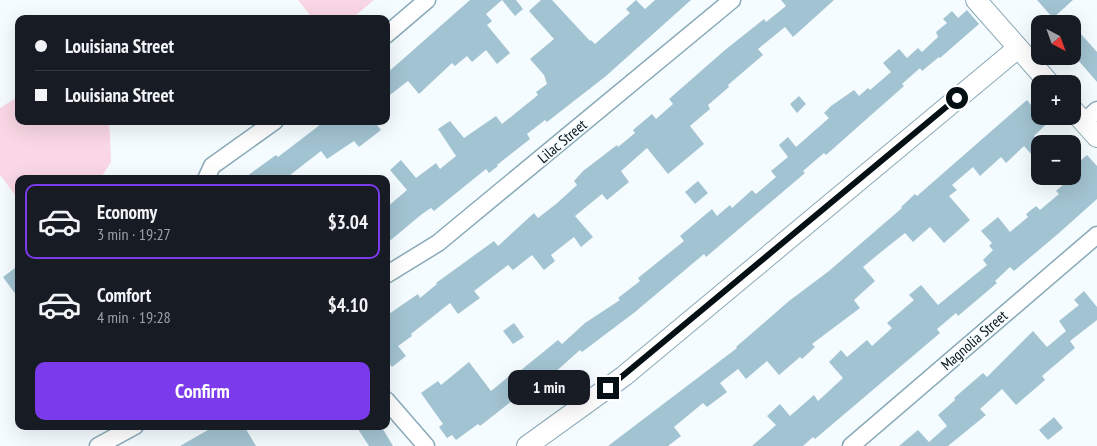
<!DOCTYPE html>
<html lang="en">
<head>
<meta charset="utf-8">
<style>
  :root { --surface:#171b24; --page:#242831; --text:#f1f3f6; --muted:#9ea1a6; --line:#363941; --accent:#7c3aed }
  body { margin:0; font-family:"PT Sans Narrow",sans-serif; background:var(--page); color:var(--text); height:100vh; display:flex; flex-direction:column; font-size:19px; white-space:nowrap }
  * { box-sizing:border-box; margin:0 }
  p { font-size:16px; color:var(--muted) }
  .icon { flex:none; width:28px; height:28px; fill:none; stroke:currentColor; stroke-width:2; stroke-linecap:round; stroke-linejoin:round }
  .map { position:relative; flex:1; overflow:hidden }
  .side { position:absolute; left:15px; top:175px; width:375px; height:255px; display:flex; flex-direction:column; background:var(--surface); border-radius:10px; box-shadow:0 5px 20px #0002 }
  .side>* { flex:none }
  .hud { position:absolute; left:15px; top:15px; width:375px; height:110px; border-radius:10px; box-shadow:0 5px 20px #0002; display:grid; align-content:center; height:110px; padding:0 20px; background:var(--surface) }
  .needle { width:32px; rotate:139deg }
  .fabs { position:absolute; left:1031px; top:15px; display:grid; gap:10px }
  .fabs a { display:grid; place-items:center; width:50px; height:50px; border-radius:10px; background:var(--surface); box-shadow:0 5px 20px #0002; font-size:25px }
  .end { position:absolute; width:22px; height:22px; margin:-11px; border:6px solid #051015; background:#fff; box-shadow:0 0 0 2px #fff }
  .from { border-radius:50% }
  .bubble { position:absolute; height:35px; border-radius:10px; background:var(--surface); box-shadow:0 5px 20px #0002; font-size:16px; font-weight:800; line-height:35px; text-align:center }
  .hud b { display:flex; align-items:center; gap:18px; height:48px; font-size:19px }
  .hud b+b { border-top:1px solid var(--line) }
  .hud i { width:12px; height:12px; background:var(--text) }
  ul { padding:9px 0 0; list-style:none }
  li { display:flex; align-items:center; gap:15px; height:75px; margin:0 10px 8px; padding:0 10px; border:2px solid transparent; border-radius:10px }
  li div { flex:1 }
  li b { display:block; font-size:19px }
  li em { font-style:normal; font-weight:800 }
  li.on { border-color:var(--accent) }
  li>.icon { width:45px; height:45px; stroke-width:1.5 }
  .primary-button { display:flex; gap:10px; margin-top:auto; padding:10px 20px }
  .primary-button a { flex:1; height:58px; border-radius:10px; background:var(--accent); color:#fff; font-size:20px; font-weight:800; line-height:58px; text-align:center }
  .map>svg:first-child { display:block }
  .green { fill:#f9d7e4 }
  .building { fill:#a2c3d1 }
  .lines { fill:none; stroke-linecap:round; stroke-linejoin:round }
  .minor-casing { stroke:#89a9b7; stroke-width:19 }
  .tertiary-casing { stroke:#89a9b7; stroke-width:22 }
  .minor { stroke:#fff; stroke-width:16 }
  .tertiary { stroke:#fff; stroke-width:20 }
  .route { stroke:#051015; stroke-width:6 }
  .labels { text-anchor:middle; dominant-baseline:central; stroke-width:4; stroke-linejoin:round; paint-order:stroke }
  .street-label { font-size:15px; fill:#051015; stroke:#f5fcff }
</style>
</head>
<body>
<div class="map">
<svg width="1097" height="446" viewBox="0 0 1097 446">
  <rect width="100%" height="100%" fill="#f5fcff"/>
  <g class="green">
    <polygon points="298,0 374,0 351,19 313,19"/>
    <polygon points="19,96 19,121 108,121 110,133 111,162 100,179 19,179 19,200 0,175 0,108"/>
  </g>
  <g class="building">
    <polygon points="470,0 516,0 523,9 515,16 502,0 486,14 492,21 487,25 510,53 497,64 486,50 472,62 467,56 455,66 452,63 419,94 408,81 386,98 386,74"/>
    <polygon points="541,0 552,0 590,41 591,40 595,44 630,13 626,9 636,0 645,9 655,0 691,0 606,76 547,122 545,120 527,134 530,139 497,165 498,166 489,173 486,169 434,211 431,208 422,214 386,244 386,208 407,190 390,170 401,160 416,178 436,163 440,169 456,156 438,129 450,121 464,138 496,116 502,124 538,95 536,92 547,84 544,75 530,59 554,39 529,11"/>
    <polygon points="781,0 834,0 793,37 785,27 758,49 763,55 728,85 729,87 708,105 710,109 690,126 704,144 668,174 647,148 621,171 629,182 607,200 602,194 575,216 593,237 581,247 574,237 551,255 555,261 544,270 532,255 513,270 508,265 474,291 480,298 458,314 450,303 411,334 412,336 398,346 406,356 392,367 386,360 386,316 418,294 420,298 437,284 436,283 494,241 498,246 534,213 538,218 556,204 577,185 574,181 583,171 617,145 618,147 635,133 633,130 652,114 656,119 673,104 669,99 725,50 764,19 766,22 786,6"/>
    <polygon points="1037,0 1073,0 1053,18"/>
    <polygon points="967,10 979,24 940,58 939,57 922,71 920,68 902,84 904,86 826,155 824,153 803,171 805,173 706,257 704,254 635,312 582,352 580,350 534,391 530,387 480,426 478,424 456,440 452,435 447,438 439,427 443,424 421,393 438,381 441,385 469,362 491,391 513,373 515,375 558,340 562,344 585,323 620,300 618,298 640,281 638,278 684,241 680,236 712,209 717,216 730,205 732,208 752,190 756,194 776,177 771,171 788,157 779,145 788,137 796,147 829,118 824,113 831,106 854,90 859,96 868,88 870,90 891,72 883,63 899,49 907,58 918,48 922,52 938,37 936,32 947,23 943,19 952,11 958,18"/>
    <polygon points="1072,24 1097,52 1097,82 1072,53"/>
    <polygon points="799,96 806,104 797,113 790,104"/>
    <polygon points="1040,96 1040,116 1055,116 1034,136 1041,144 1040,146 1031,154 1024,146 1006,163 1001,157 980,176 973,167 952,185 957,190 949,196 970,220 944,243 930,227 913,242 905,233 881,252 863,267 875,281 854,300 860,308 812,344 815,347 802,359 800,357 779,375 767,361 746,379 738,369 720,383 727,392 707,407 703,403 674,427 681,436 668,446 608,446 737,348 736,347 789,301 829,271 902,208 901,207 915,194 917,196 1027,100 1031,105"/>
    <polygon points="325,121 374,121 381,130 359,147 354,141 327,159 321,151 285,179 243,179 276,155 278,157"/>
    <polygon points="1087,155 1097,166 1097,199 1059,233 1014,271 1010,267 995,281 997,283 958,316 956,313 937,329 940,333 815,439 813,437 803,446 752,446 776,425 767,416 780,404 790,416 814,395 818,401 843,378 829,362 841,350 847,357 867,340 872,346 892,328 887,323 914,300 909,295 921,285 938,305 987,265 983,260 993,250 989,246 992,243 981,231 998,217 1010,232 1028,217 1026,214 1036,206 1040,210 1059,194 1056,191 1072,177 1072,168"/>
    <polygon points="698,181 708,193 695,204 685,192"/>
    <polygon points="19,265 19,299 3,277"/>
    <polygon points="1084,291 1097,307 1097,320 1070,341 1075,348 1042,376 1045,380 1016,405 1002,389 980,409 986,415 948,446 899,446 918,430 929,442 947,426 938,415 955,400 954,398 983,373 987,377 1033,331 1047,347 1066,331 1059,321 1079,305 1074,300"/>
    <polygon points="514,323 524,337 513,344 503,331"/>
    <polygon points="1054,417 1063,428 1048,440 1039,430"/>
    <polygon points="215,426 244,426 256,446 180,446"/>
    <polygon points="356,426 381,426 393,446 369,446"/>
  </g>
  <g class="lines">
    <g class="minor-casing">
      <g id="minor">
        <polyline points="386,35 427,0"/>
        <polyline points="1084,122 1097,110"/>
        <polyline points="206,179 212,166 275,121"/>
        <polyline points="386,275 438,243 732,0"/>
        <polyline points="386,400 426,446"/>
        <polyline points="98,446 135,426"/>
        <polyline points="851,446 1097,235"/>
      </g>
    </g>
    <g class="tertiary-casing">
      <g id="tertiary">
        <polyline points="976,0 1050,84"/>
        <polyline points="1072,109 1097,137"/>
        <polyline points="527,446 624,376 1018,48"/>
      </g>
    </g>
    <use href="#minor" class="minor"/>
    <use href="#tertiary" class="tertiary"/>
  </g>
  <g class="lines">
    <polyline class="route" points="608,388 957,98"/>
  </g>
  <g class="labels">
    <g class="street-label">
      <text transform="translate(562 141) rotate(-40)">Lilac Street</text>
      <text transform="translate(974 340) rotate(-41)">Magnolia Street</text>
    </g>
  </g>
</svg>
<div class="fabs">
<a><svg class="needle" viewBox="-14 -14 28 28"><path d="M0-13l5 13h-10z" fill="#e53935"/><path d="M0 13l5-13h-10z" fill="#9ea1a6"/></svg></a>
<a>+</a>
<a>−</a>
</div>
<i class="end from" style="left:957px;top:98px"></i>
<i class="end" style="left:608px;top:388px"></i>
<div class="bubble" style="left:508px;top:370px;width:82px">1 min</div>
<div class="hud">
<b><i class="from"></i>Louisiana Street</b>
<b><i></i>Louisiana Street</b>
</div>
<section class="side">
<ul>
<li class="on"><svg class="icon" aria-label="car" viewBox="0 0 24 24"><path d="M5 17H2v-5l4-1 3-4h7l3 4 3 1v5h-3M9 17h6M6 11h13"/><circle cx="7" cy="17" r="2"/><circle cx="17" cy="17" r="2"/></svg><div><b>Economy</b><p>3 min · 19:27</p></div><em>$3.04</em></li>
<li><svg class="icon" aria-label="car" viewBox="0 0 24 24"><path d="M5 17H2v-5l4-1 3-4h7l3 4 3 1v5h-3M9 17h6M6 11h13"/><circle cx="7" cy="17" r="2"/><circle cx="17" cy="17" r="2"/></svg><div><b>Comfort</b><p>4 min · 19:28</p></div><em>$4.10</em></li>
</ul>
<div class="primary-button"><a>Confirm</a></div>
</section>
</div>
</body>
</html>
